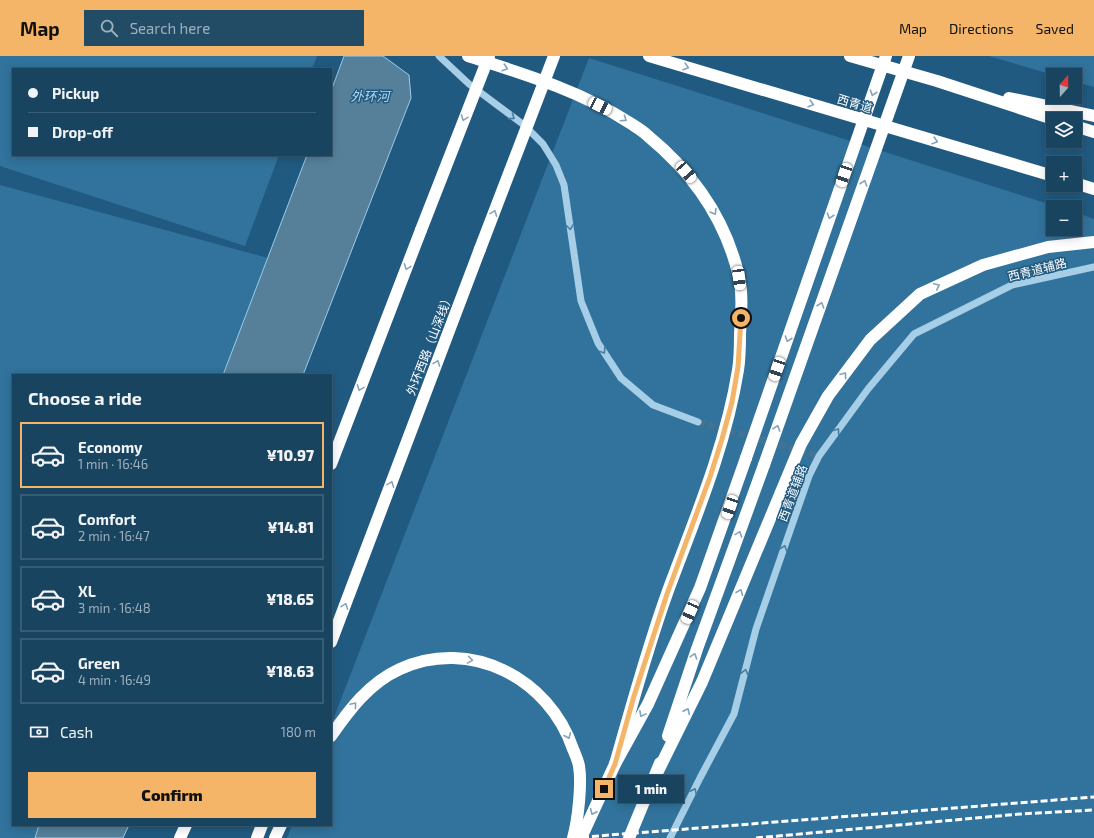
<!DOCTYPE html>
<html lang="en">
<head>
<meta charset="utf-8">
<style>
  :root { --surface:#194460; --page:#224b66; --text:#f1f3f6; --muted:#9fb0bd; --line:#375c75; --accent:#f4b568 }
  body { margin:0; font-family:"Exo 2","Noto Sans SC",sans-serif; background:var(--page); color:var(--text); height:100vh; display:flex; flex-direction:column; font-size:15px; white-space:nowrap }
  * { box-sizing:border-box; margin:0 }
  p { font-size:13px; color:var(--muted) }
  .icon { flex:none; width:22px; height:22px; fill:none; stroke:currentColor; stroke-width:2; stroke-linecap:round; stroke-linejoin:round }
  .map { position:relative; flex:1; overflow:hidden }
  .details { position:absolute; left:12px; top:318px; width:320px; height:452px; display:flex; flex-direction:column; background:var(--surface); border-radius:0px; box-shadow:0 2px 10px #0003,0 0 0 1px var(--line) }
  .details>* { flex:none }
  .banner { position:absolute; left:12px; top:12px; width:320px; height:88px; border-radius:0px; box-shadow:0 2px 10px #0003,0 0 0 1px var(--line); display:grid; align-content:center; height:88px; padding:0 16px; background:var(--surface) }
  .needle { width:26px; rotate:20deg }
  .buttons { position:absolute; left:1046px; top:12px; display:grid; gap:8px }
  .buttons a { display:grid; place-items:center; width:36px; height:36px; border-radius:0px; background:var(--surface); box-shadow:0 2px 10px #0003,0 0 0 1px var(--line); font-size:20px }
  .end { position:absolute; width:18px; height:18px; margin:-9px; border:5px solid #f4b568; background:#111; box-shadow:0 0 0 2px #111 }
  .from { border-radius:50% }
  .bubble { position:absolute; height:28px; border-radius:0px; background:var(--surface); box-shadow:0 2px 10px #0003,0 0 0 1px var(--line); font-size:13px; font-weight:800; line-height:28px; text-align:center }
  .car { position:absolute; width:12px; height:24px; margin:-12px -6px; border-radius:5px; box-shadow:0 0 3px 1px #0007; background:linear-gradient(#fff 24%,#345 0 40%,#fff 0 76%,#345 0 86%,#fff 0) }
  .banner b { display:flex; align-items:center; gap:14px; height:38px; font-size:15px }
  .banner b+b { border-top:1px solid var(--line) }
  .banner i { width:10px; height:10px; background:var(--text) }
  ul { padding:0; list-style:none }
  li { display:flex; align-items:center; gap:12px; height:66px; margin:0 8px 6px; padding:0 8px; border:2px solid var(--line); border-radius:0px }
  li div { flex:1 }
  li b { display:block; font-size:15px }
  li em { font-style:normal; font-weight:800 }
  li.selected { border-color:var(--accent) }
  li>.icon { width:36px; height:36px; stroke-width:1.5 }
  h2 { padding:0 16px; font-size:18px; line-height:48px }
  .pay { display:flex; align-items:center; gap:10px; height:44px; padding:0 16px; font-size:15px }
  .pay p { margin-inline-start:auto }
  .action { display:flex; gap:8px; margin-top:auto; padding:8px 16px }
  .action a { flex:1; height:46px; border-radius:0px; background:var(--accent); color:#111; font-size:16px; font-weight:800; line-height:46px; text-align:center }
  header { display:flex; align-items:center; gap:24px; box-sizing:border-box; height:56px; padding:0 20px; background:var(--accent); color:#111 }
  header strong { font-size:19px }
  nav { display:flex; gap:22px; margin-inline-start:auto; font-size:14px }
  .search { width:280px; height:36px; background:var(--page); display:flex; align-items:center; gap:10px; box-sizing:border-box; padding:0 14px; border-radius:0px; color:var(--muted); font-size:15px }
  .map>svg:first-child { display:block }
  .green { fill:#31739c }
  .water { fill:#56809a; stroke:#9acbe9 }
  .lines { fill:none; stroke-linecap:round; stroke-linejoin:round }
  .minor-tunnel { stroke:#427393; stroke-width:7; stroke-dasharray:7 3.5; stroke-linecap:butt }
  .minor { stroke:#a7cee7; stroke-width:7 }
  .highway { stroke:#fff; stroke-width:12 }
  .rail { stroke:#fff; stroke-width:3; stroke-dasharray:7 3; stroke-linecap:butt }
  .highway-bridge { stroke:#fff; stroke-width:12 }
  .oneway { stroke:#85a4b9 }
  .oneway2 { stroke:#497d9f }
  .route { stroke:#f4b568; stroke-width:5 }
  .labels { text-anchor:middle; dominant-baseline:central; stroke-width:3; stroke-linejoin:round; paint-order:stroke }
  .street-label { font-size:12px; fill:#fff; stroke:#215a80 }
  .water-label { font-size:13px; font-style:italic; fill:#b2d8ef; stroke:#215a80 }
</style>
</head>
<body>
<header>
<strong>Map</strong>
<div class="search"><svg class="icon" aria-label="search" viewBox="0 0 24 24"><circle cx="10" cy="10" r="6"/><path d="M15 15l6 6"/></svg>Search here</div>
<nav><a>Map</a><a>Directions</a><a>Saved</a></nav>
</header>
<div class="map">
<svg width="1094" height="782" viewBox="0 0 1094 782">
  <rect width="100%" height="100%" fill="#215a80"/>
  <g class="green">
    <polygon points="0,0 317,0 312,13 13,13 13,99 279,99 245,190 0,110"/>
    <polygon points="989,0 1094,0 1094,31 1075,26 1075,19 1053,19"/>
    <polygon points="589,2 1058,151 1053,151 1053,173 1075,173 1075,156 1094,163 1094,782 287,782 292,769 331,769 331,669"/>
    <polygon points="0,129 268,202 223,319 13,319 13,769 39,769 35,782 0,782"/>
  </g>
  <g class="water">
    <polygon points="344,0 383,0 409,19 411,42 303,319 223,319 307,99 331,99 331,35"/>
    <polygon points="39,769 129,769 123,782 35,782"/>
  </g>
  <g class="lines">
    <polyline class="minor-tunnel" points="698,366 819,400"/>
    <g class="minor">
      <polyline points="439,0 469,28 524,69 543,88 556,109 564,129 581,245 598,287 621,322 653,349 698,366"/>
      <polyline points="670,782 700,722 734,658 756,573 809,420 819,400 868,333 914,278 1012,229 1094,211"/>
    </g>
    <g class="highway">
      <path d="M468,0C524,18 581,35 630,67C636,71 643,75 648,80C693,117 726,164 739,221C743,240 741,259 740,278C740,290 740,302 738,314C726,389 696,460 669,532C648,589 632,649 615,708"/>
      <polyline points="649,0 1053,120"/>
      <polyline points="850,0 937,25 1053,63"/>
      <polyline points="1009,42 1094,60"/>
      <polyline points="1075,70 1094,76"/>
      <polyline points="1075,127 1094,133"/>
      <polyline points="331,408 421,174"/>
      <polyline points="331,586 480,193"/>
      <path d="M331,680C349,654 369,627 400,613C470,581 549,622 573,693C575,698 578,704 579,710C582,728 578,764 573,782"/>
      <polyline points="668,680 697,593 764,409"/>
      <polyline points="658,715 702,626 801,388 828,340 870,284 920,238 983,209 1048,191 1094,186"/>
      <polyline points="180,782 186,769"/>
      <polyline points="257,782 262,769"/>
      <polyline points="275,782 281,769"/>
      <polyline points="581,782 615,708 648,648 700,532 746,402"/>
      <polyline points="629,782 660,707"/>
    </g>
    <g class="rail">
      <polyline points="572,782 1094,741"/>
      <polyline points="756,782 1020,758 1094,754"/>
    </g>
    <g class="highway-bridge">
      <polyline points="421,174 489,0"/>
      <polyline points="480,193 554,0"/>
      <polyline points="746,402 886,0"/>
      <polyline points="764,409 909,0"/>
    </g>
  </g>
  <defs><path id="oneway-chevron" d="M-2-3.5L2.5 0L-2 3.5" fill="none" stroke-width="1.6" stroke-linecap="round" stroke-linejoin="round"/></defs>
  <g class="oneway">
    <use href="#oneway-chevron" transform="translate(686 11) rotate(17)"/>
    <use href="#oneway-chevron" transform="translate(505 12) rotate(18)"/>
    <use href="#oneway-chevron" transform="translate(873 37) rotate(109)"/>
    <use href="#oneway-chevron" transform="translate(811 48) rotate(17)"/>
    <use href="#oneway-chevron" transform="translate(464 62) rotate(111)"/>
    <use href="#oneway-chevron" transform="translate(624 63) rotate(34)"/>
    <use href="#oneway-chevron" transform="translate(935 85) rotate(17)"/>
    <use href="#oneway-chevron" transform="translate(864 127) rotate(-71)"/>
    <use href="#oneway-chevron" transform="translate(714 156) rotate(59)"/>
    <use href="#oneway-chevron" transform="translate(494 157) rotate(-69)"/>
    <use href="#oneway-chevron" transform="translate(830 160) rotate(109)"/>
    <use href="#oneway-chevron" transform="translate(407 211) rotate(111)"/>
    <use href="#oneway-chevron" transform="translate(937 230) rotate(-25)"/>
    <use href="#oneway-chevron" transform="translate(821 249) rotate(-71)"/>
    <use href="#oneway-chevron" transform="translate(788 283) rotate(109)"/>
    <use href="#oneway-chevron" transform="translate(437 307) rotate(-69)"/>
    <use href="#oneway-chevron" transform="translate(844 319) rotate(-53)"/>
    <use href="#oneway-chevron" transform="translate(360 332) rotate(111)"/>
    <use href="#oneway-chevron" transform="translate(777 372) rotate(-71)"/>
    <use href="#oneway-chevron" transform="translate(391 428) rotate(-69)"/>
    <use href="#oneway-chevron" transform="translate(739 478) rotate(-70)"/>
    <use href="#oneway-chevron" transform="translate(740 536) rotate(-68)"/>
    <use href="#oneway-chevron" transform="translate(345 550) rotate(-69)"/>
    <use href="#oneway-chevron" transform="translate(694 600) rotate(-72)"/>
    <use href="#oneway-chevron" transform="translate(470 604) rotate(9)"/>
    <use href="#oneway-chevron" transform="translate(354 649) rotate(-50)"/>
    <use href="#oneway-chevron" transform="translate(687 655) rotate(-64)"/>
    <use href="#oneway-chevron" transform="translate(642 658) rotate(118)"/>
    <use href="#oneway-chevron" transform="translate(568 680) rotate(67)"/>
    <use href="#oneway-chevron" transform="translate(593 756) rotate(115)"/>
  </g>
  <g class="oneway2">
    <use href="#oneway-chevron" transform="translate(512 61) rotate(36)"/>
    <use href="#oneway-chevron" transform="translate(570 171) rotate(82)"/>
    <use href="#oneway-chevron" transform="translate(603 295) rotate(56)"/>
    <use href="#oneway-chevron" transform="translate(837 375) rotate(-54)"/>
    <use href="#oneway-chevron" transform="translate(784 492) rotate(-71)"/>
    <use href="#oneway-chevron" transform="translate(745 616) rotate(-76)"/>
    <use href="#oneway-chevron" transform="translate(694 735) rotate(-64)"/>
  </g>
  <g class="lines">
    <polyline class="route" points="604,733 615,708 634,640 667,538 710,421 722,383 732,346 738,311 741,262"/>
  </g>
  <g class="labels">
    <g class="street-label">
      <text transform="translate(855 47) rotate(17)">西青道</text>
      <text transform="translate(1037 213) rotate(-14)">西青道辅路</text>
      <text transform="translate(429 288) rotate(-69)">外环西路（山深线）</text>
      <text transform="translate(792 437) rotate(-69)">西青道辅路</text>
    </g>
    <g class="water-label">
      <text x="370" y="40">外环河</text>
    </g>
  </g>
</svg>
<div class="buttons">
<a><svg class="needle" viewBox="-14 -14 28 28"><path d="M0-13l5 13h-10z" fill="#e53935"/><path d="M0 13l5-13h-10z" fill="#9fb0bd"/></svg></a>
<a><svg class="icon" aria-label="layers" viewBox="0 0 24 24"><path d="M12 4l9 5-9 5-9-5zM3 14l9 5 9-5"/></svg></a>
<a>+</a>
<a>−</a>
</div>
<i class="end from" style="left:741px;top:262px"></i>
<i class="end" style="left:604px;top:733px"></i>
<div class="bubble" style="left:618px;top:719px;width:66px">1 min</div>
<i class="car" style="left:600px;top:50px;rotate:116deg"></i>
<i class="car" style="left:686px;top:116px;rotate:139deg"></i>
<i class="car" style="left:844px;top:119px;rotate:199deg"></i>
<i class="car" style="left:739px;top:222px;rotate:173deg"></i>
<i class="car" style="left:777px;top:313px;rotate:199deg"></i>
<i class="car" style="left:730px;top:451px;rotate:199deg"></i>
<i class="car" style="left:690px;top:556px;rotate:204deg"></i>
<div class="banner">
<b><i class="from"></i>Pickup</b>
<b><i></i>Drop-off</b>
</div>
<section class="details">
<h2>Choose a ride</h2>
<ul>
<li class="selected"><svg class="icon" aria-label="car" viewBox="0 0 24 24"><path d="M5 17H2v-5l4-1 3-4h7l3 4 3 1v5h-3M9 17h6M6 11h13"/><circle cx="7" cy="17" r="2"/><circle cx="17" cy="17" r="2"/></svg><div><b>Economy</b><p>1 min · 16:46</p></div><em>¥10.97</em></li>
<li><svg class="icon" aria-label="car" viewBox="0 0 24 24"><path d="M5 17H2v-5l4-1 3-4h7l3 4 3 1v5h-3M9 17h6M6 11h13"/><circle cx="7" cy="17" r="2"/><circle cx="17" cy="17" r="2"/></svg><div><b>Comfort</b><p>2 min · 16:47</p></div><em>¥14.81</em></li>
<li><svg class="icon" aria-label="car" viewBox="0 0 24 24"><path d="M5 17H2v-5l4-1 3-4h7l3 4 3 1v5h-3M9 17h6M6 11h13"/><circle cx="7" cy="17" r="2"/><circle cx="17" cy="17" r="2"/></svg><div><b>XL</b><p>3 min · 16:48</p></div><em>¥18.65</em></li>
<li><svg class="icon" aria-label="car" viewBox="0 0 24 24"><path d="M5 17H2v-5l4-1 3-4h7l3 4 3 1v5h-3M9 17h6M6 11h13"/><circle cx="7" cy="17" r="2"/><circle cx="17" cy="17" r="2"/></svg><div><b>Green</b><p>4 min · 16:49</p></div><em>¥18.63</em></li>
</ul>
<div class="pay"><svg class="icon" aria-label="cash" viewBox="0 0 24 24"><path d="M3 7h18v10H3z"/><circle cx="12" cy="12" r="2"/></svg>Cash<p>180 m</p></div>
<div class="action"><a>Confirm</a></div>
</section>
</div>
</body>
</html>
